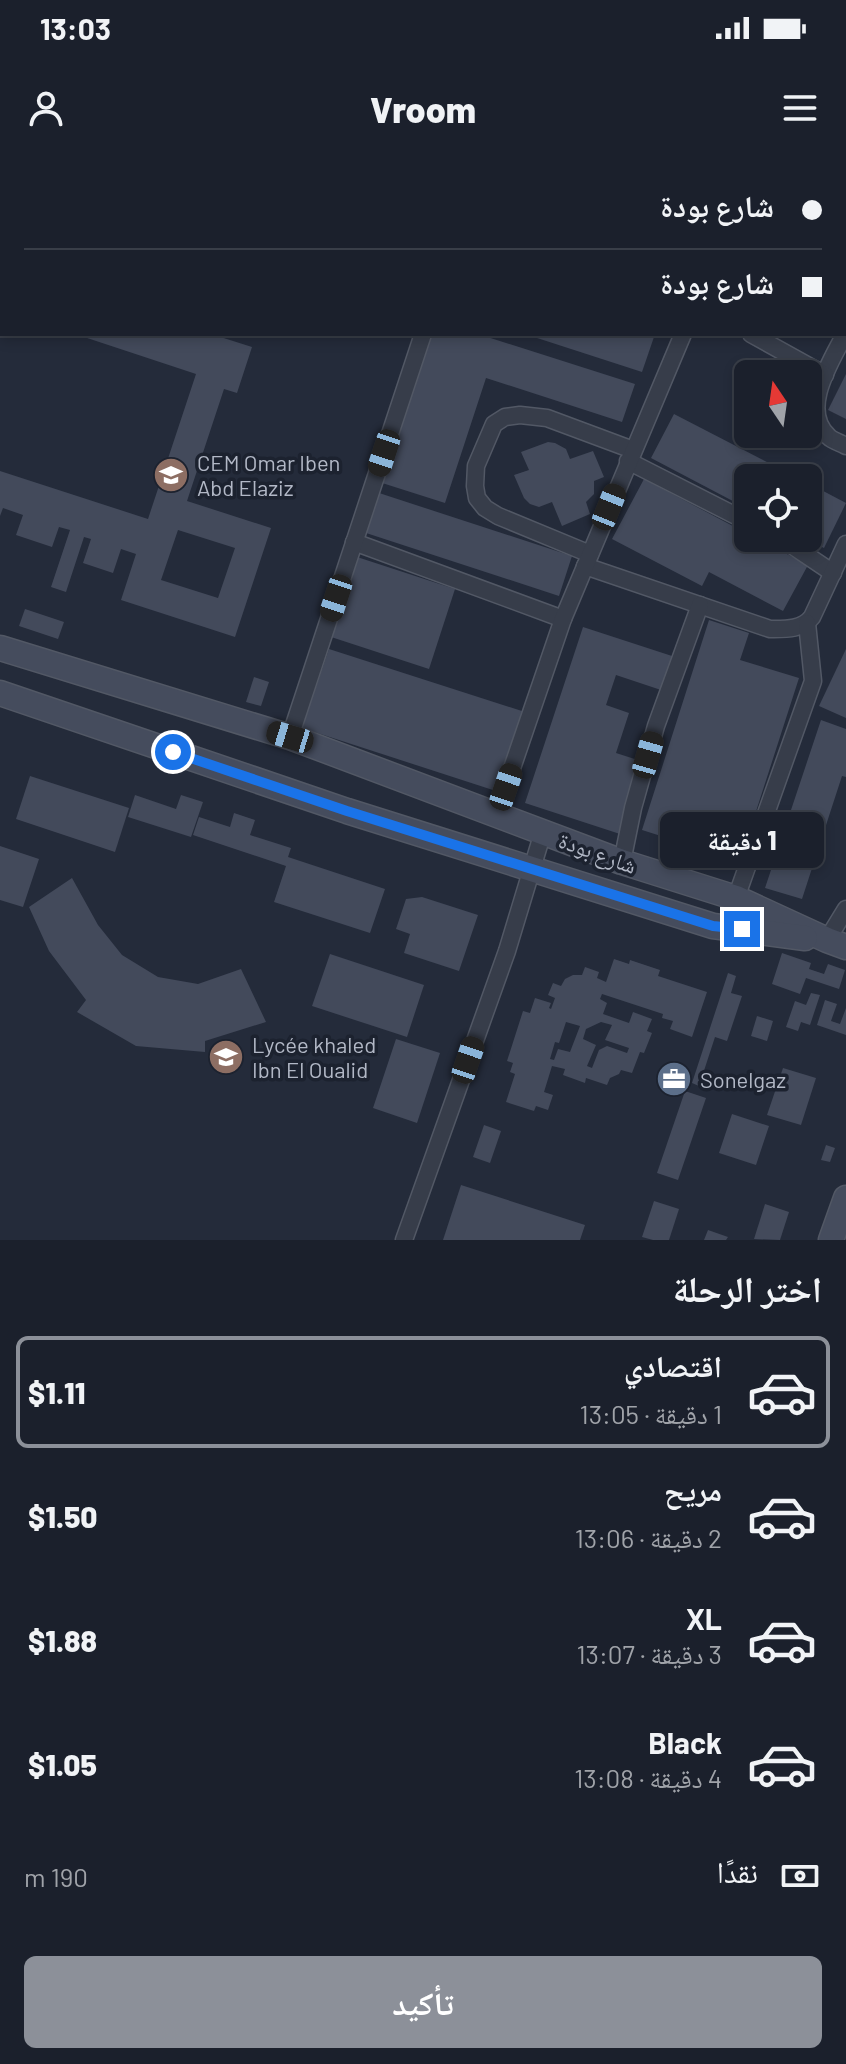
<!DOCTYPE html>
<html lang="ar">
<head>
<meta charset="utf-8">
<style>
  :root { --surface:#1b202c; --page:#282d38; --text:#f1f3f6; --muted:#a0a3a9; --line:#393e48; --accent:#8c9099 }
  body { margin:0; font-family:Barlow,"Noto Naskh Arabic",sans-serif; background:var(--page); color:var(--text); direction:rtl; height:100vh; display:flex; flex-direction:column; font-size:30px; white-space:nowrap }
  * { box-sizing:border-box; margin:0 }
  p { font-size:26px; color:var(--muted) }
  .icon { flex:none; width:44px; height:44px; fill:none; stroke:currentColor; stroke-width:2; stroke-linecap:round; stroke-linejoin:round }
  .map { position:relative; height:1080px; overflow:hidden; direction:ltr }
  .drawer { display:flex; flex-direction:column; background:var(--surface); flex:1 }
  .drawer>* { flex:none }
  .banner { position:absolute; left:0px; top:0px; width:846px; height:176px; box-shadow:0 4px 12px #0003,0 0 0 2px var(--line); direction:rtl; display:grid; align-content:center; height:176px; padding:0 24px; background:var(--surface) }
  .needle { width:52px; rotate:347deg }
  .tools { position:absolute; left:734px; top:200px; display:grid; gap:16px }
  .tools a { display:grid; place-items:center; width:88px; height:88px; border-radius:12px; background:var(--surface); box-shadow:0 4px 12px #0003,0 0 0 2px var(--line); font-size:40px }
  .end { position:absolute; width:36px; height:36px; margin:-18px; border:10px solid #1a73e8; background:#fff; box-shadow:0 0 0 4px #fff }
  .from { border-radius:50% }
  .bubble { position:absolute; height:56px; border-radius:12px; background:var(--surface); box-shadow:0 4px 12px #0003,0 0 0 2px var(--line); font-size:26px; font-weight:800; line-height:56px; text-align:center; direction:rtl }
  .car { position:absolute; width:24px; height:48px; margin:-24px -12px; border-radius:10px; box-shadow:0 0 6px 2px #0007; background:linear-gradient(#222 24%,#8ab4d8 0 40%,#222 0 76%,#8ab4d8 0 86%,#222 0) }
  .banner b { display:flex; align-items:center; gap:28px; height:76px; font-size:30px }
  .banner b+b { border-top:2px solid var(--line) }
  .banner i { width:20px; height:20px; background:var(--text) }
  ul { padding:0; list-style:none }
  li { display:flex; align-items:center; gap:24px; height:112px; margin:0 16px 12px; padding:0 8px; border:4px solid transparent; border-radius:12px }
  li div { flex:1 }
  li b { display:block; font-size:30px }
  li em { font-style:normal; font-weight:800 }
  li.active { border-color:var(--accent) }
  li>.icon { width:72px; height:72px; stroke-width:1.5 }
  h2 { padding:0 24px; font-size:36px; line-height:96px }
  .pay { display:flex; align-items:center; gap:20px; height:88px; padding:0 24px; font-size:30px }
  .pay p { margin-inline-start:auto }
  .cta { display:flex; gap:16px; margin-top:auto; padding:16px 24px }
  .cta a { flex:1; height:92px; border-radius:12px; background:var(--accent); color:#fff; font-size:32px; font-weight:800; line-height:92px; text-align:center }
  .status { display:flex; justify-content:space-between; align-items:center; height:56px; padding:0 40px; background:var(--surface); direction:ltr }
  .status svg { height:22px; fill:currentColor }
  header { display:flex; justify-content:space-between; align-items:center; height:104px; padding:0 24px; background:var(--surface); font-size:36px; font-weight:800 }
  .map>svg:first-child { display:block }
  .building { fill:#434a5b; fill-rule:evenodd }
  .lines { fill:none; stroke-linecap:round; stroke-linejoin:round }
  .street-casing { stroke:#525865; stroke-width:19 }
  .secondary-casing { stroke:#525865; stroke-width:27 }
  .street { stroke:#373d4a; stroke-width:16 }
  .secondary { stroke:#454c5d; stroke-width:24 }
  .route { stroke:#1a73e8; stroke-width:10 }
  .labels { text-anchor:middle; dominant-baseline:central; stroke-width:7; stroke-linejoin:round; paint-order:stroke }
  .poi-label { font-size:22px; fill:#b2b8c6; stroke:#1c222f; text-anchor:start }
  .street-label { font-size:22px; fill:#b2b8c6; stroke:#1c222f }
</style>
</head>
<body>
<div class="status"><b>13:03</b><svg viewBox="0 0 49 12"><path d="M0 12V9h3v3zM5 12V6h3v6zM10 12V3h3v9zM15 12V0h3v12zM26 1h20v11H26zM47 4h2v5h-2z"/></svg></div>
<header><svg class="icon" aria-label="menu" viewBox="0 0 24 24"><path d="M4 6h16M4 12h16M4 18h16"/></svg>Vroom<svg class="icon" aria-label="person" viewBox="0 0 24 24"><circle cx="12" cy="8" r="4"/><path d="M4 21q1-7 8-7t8 7"/></svg></header>
<div class="map">
<svg width="846" height="1080" viewBox="0 0 846 1080">
  <rect width="100%" height="100%" fill="#242b3a"/>
  <g class="building">
    <path d="M75,174H211L252,187L237,233L224,229L187,341L271,368L235,477L121,440L136,394L121,389L113,413L83,403L91,379L84,377L66,432L51,427L70,370L59,367L52,387L16,375L23,355L3,348L0,356V311L148,359L196,214ZM178,370L235,388L218,438L161,420Z"/>
    <polygon points="430,174 478,174 635,224 622,262 486,218 445,343 379,322"/>
    <polygon points="535,174 655,174 642,212 534,177"/>
    <polygon points="846,214 846,259 828,250"/>
    <polygon points="744,247 748,249 748,274 760,274 756,283 732,273"/>
    <polygon points="674,254 798,318 748,318 748,349 651,298"/>
    <polygon points="548,282 555,283 566,289 570,299 593,291 604,317 594,321 594,334 586,342 590,354 562,366 552,342 539,347 530,344 524,338 514,315 529,310 521,292"/>
    <polygon points="644,319 748,374 748,378 756,378 808,405 783,451 709,412 702,426 612,379"/>
    <polygon points="808,323 846,343 824,388 808,380"/>
    <polygon points="376,332 572,396 559,436 363,372"/>
    <polygon points="354,396 455,429 429,509 328,476"/>
    <polygon points="25,449 64,462 58,479 19,466"/>
    <polygon points="709,460 749,473 740,500 799,518 740,701 642,670"/>
    <polygon points="583,467 672,496 661,530 616,515 606,545 629,553 616,593 644,602 620,674 525,643"/>
    <polygon points="329,489 525,552 499,632 302,568"/>
    <polygon points="846,489 846,558 819,546"/>
    <polygon points="254,517 269,522 261,546 246,542"/>
    <polygon points="821,560 846,569 846,617 842,616 802,739 765,728"/>
    <polygon points="30,616 129,648 115,692 16,659"/>
    <polygon points="135,635 176,649 181,635 203,642 191,677 128,657"/>
    <polygon points="234,653 255,660 250,675 291,688 288,697 385,729 370,773 274,742 286,706 193,675 199,657 230,667"/>
    <polygon points="0,686 39,699 23,747 0,740"/>
    <polygon points="72,718 98,765 122,795 158,817 198,824 241,809 266,862 205,881 205,892 136,886 77,852 86,840 49,791 29,747"/>
    <polygon points="422,737 478,755 459,811 404,793 410,774 396,769 406,739"/>
    <polygon points="782,793 811,803 809,809 824,814 828,804 845,810 839,829 806,818 800,834 772,824"/>
    <polygon points="330,794 424,825 407,877 312,846"/>
    <path d="M614,799L629,804L630,800L660,810L658,816L707,832L692,877L670,869L673,861L662,858L663,854L602,834L600,839L607,843L603,854L629,863L633,852L652,859L647,871L652,873L644,893L640,892L632,913L621,910L619,914L610,918L607,925L586,918L585,923L563,915L565,909L552,906L544,932L553,935L548,950L536,946L534,951L506,942L515,914L510,912L513,903L507,901L523,851L530,853L535,838L551,843L549,848L551,849L555,838L548,835L553,823L561,826L565,819L573,815H582L585,807L599,812L597,818L606,822ZM566,862L580,866L570,892L558,889L554,900L550,899L555,882L559,883ZM601,862L612,865L605,880L629,888L627,893L607,886L599,890L592,908L587,906L596,885L583,879L586,869Z"/>
    <polygon points="728,813 736,816 731,833 742,836 727,881 715,877 699,926 692,923"/>
    <polygon points="811,833 820,835 810,865 801,862 798,871 786,867 795,841 806,845"/>
    <polygon points="825,840 837,844 831,861 840,864 846,848 846,875 817,865"/>
    <polygon points="757,856 773,861 767,881 751,876"/>
    <polygon points="396,879 440,893 417,963 373,948"/>
    <polygon points="783,908 816,918 801,965 767,955"/>
    <polygon points="685,931 706,938 678,1020 657,1013"/>
    <polygon points="732,954 769,966 756,1005 719,993"/>
    <polygon points="484,965 501,971 490,1003 473,997"/>
    <polygon points="826,985 835,988 830,1002 821,1000"/>
    <polygon points="461,1025 585,1065 580,1080 443,1080"/>
    <polygon points="654,1041 679,1049 669,1080 653,1080 642,1077"/>
    <polygon points="765,1044 789,1052 780,1080 754,1079"/>
    <polygon points="708,1070 728,1077 726,1080 704,1080"/>
  </g>
  <g class="lines">
    <g class="street-casing">
      <g id="street">
        <polyline points="646,0 647,2"/>
        <polyline points="480,2 480,0"/>
        <polyline points="756,2 757,0"/>
        <path d="M846,172C832,200 798,250 829,277C833,281 841,283 846,286"/>
        <polyline points="751,174 825,215"/>
        <polyline points="628,301 748,362"/>
        <polyline points="781,378 833,413"/>
        <polyline points="354,382 563,459"/>
        <polyline points="590,394 498,356 485,348 477,338 475,326 476,306 494,264 505,257 520,255 547,258 633,290"/>
        <path d="M585,406L770,469C785,469 802,470 812,457L846,384"/>
        <polyline points="290,577 423,174"/>
        <polyline points="496,655 563,459 683,174"/>
        <polyline points="622,702 633,648 656,566 700,445"/>
        <polyline points="736,738 813,521 807,463"/>
        <polyline points="827,780 846,749"/>
        <polyline points="404,1080 507,791 543,672"/>
      </g>
    </g>
    <g class="secondary-casing">
      <g id="secondary">
        <polyline points="0,488 290,577 622,702 736,738 827,780 846,787"/>
        <polyline points="0,533 347,651 713,766 805,778"/>
        <polyline points="831,1080 846,1038"/>
      </g>
    </g>
    <use href="#street" class="street"/>
    <use href="#secondary" class="secondary"/>
  </g>
  <g class="lines">
    <polyline class="route" points="173,592 347,651 713,766 742,769"/>
  </g>
  <defs>
    <g id="school-disc" transform="scale(1.8)"><circle r="9.5" fill="#8d6e63" stroke="#1c222f"/><path d="M0-5L7-2L0 1L-7-2ZM-4 1L0 2.5L4 1V4Q0 6-4 4Z" fill="#fff"/></g>
    <g id="office-disc" transform="scale(1.8)"><circle r="9.5" fill="#5c6f8a" stroke="#1c222f"/><path d="M-6-3h4V-5.5h4V-3h4V5H-6ZM-1-4.5V-3h2v-1.5ZM-6 0V1H6V0Z" fill="#fff"/></g>
  </defs>
  <g fill-rule="evenodd">
    <use href="#school-disc" x="171" y="315"/>
    <use href="#school-disc" x="226" y="897"/>
    <use href="#office-disc" x="674" y="919"/>
  </g>
  <g class="labels">
    <g class="poi-label">
      <text x="197" y="302">CEM Omar Iben<tspan x="197" dy="25">Abd Elaziz</tspan></text>
      <text x="252" y="884">Lycée khaled<tspan x="252" dy="25">Ibn El Oualid</tspan></text>
      <text x="700" y="919">Sonelgaz</text>
    </g>
    <g class="street-label">
      <text transform="translate(598 692) rotate(20)">شارع بودة</text>
    </g>
  </g>
</svg>
<div class="tools">
<a><svg class="needle" viewBox="-14 -14 28 28"><path d="M0-13l5 13h-10z" fill="#e53935"/><path d="M0 13l5-13h-10z" fill="#a0a3a9"/></svg></a>
<a><svg class="icon" aria-label="locate" viewBox="0 0 24 24"><circle cx="12" cy="12" r="6"/><path d="M12 2v4M12 18v4M2 12h4M18 12h4"/></svg></a>
</div>
<i class="end from" style="left:173px;top:592px"></i>
<i class="end" style="left:742px;top:769px"></i>
<div class="bubble" style="left:660px;top:652px;width:164px">1 دقيقة</div>
<i class="car" style="left:384px;top:293px;rotate:198deg"></i>
<i class="car" style="left:609px;top:347px;rotate:22deg"></i>
<i class="car" style="left:336px;top:438px;rotate:198deg"></i>
<i class="car" style="left:290px;top:577px;rotate:287deg"></i>
<i class="car" style="left:648px;top:595px;rotate:16deg"></i>
<i class="car" style="left:506px;top:627px;rotate:19deg"></i>
<i class="car" style="left:468px;top:900px;rotate:19deg"></i>
<div class="banner">
<b><i class="from"></i>شارع بودة</b>
<b><i></i>شارع بودة</b>
</div>
</div>
<section class="drawer">
<h2>اختر الرحلة</h2>
<ul>
<li class="active"><svg class="icon" aria-label="car" viewBox="0 0 24 24"><path d="M5 17H2v-5l4-1 3-4h7l3 4 3 1v5h-3M9 17h6M6 11h13"/><circle cx="7" cy="17" r="2"/><circle cx="17" cy="17" r="2"/></svg><div><b>اقتصادي</b><p>1 دقيقة · 13:05</p></div><em>$1.11</em></li>
<li><svg class="icon" aria-label="car" viewBox="0 0 24 24"><path d="M5 17H2v-5l4-1 3-4h7l3 4 3 1v5h-3M9 17h6M6 11h13"/><circle cx="7" cy="17" r="2"/><circle cx="17" cy="17" r="2"/></svg><div><b>مريح</b><p>2 دقيقة · 13:06</p></div><em>$1.50</em></li>
<li><svg class="icon" aria-label="car" viewBox="0 0 24 24"><path d="M5 17H2v-5l4-1 3-4h7l3 4 3 1v5h-3M9 17h6M6 11h13"/><circle cx="7" cy="17" r="2"/><circle cx="17" cy="17" r="2"/></svg><div><b>XL</b><p>3 دقيقة · 13:07</p></div><em>$1.88</em></li>
<li><svg class="icon" aria-label="car" viewBox="0 0 24 24"><path d="M5 17H2v-5l4-1 3-4h7l3 4 3 1v5h-3M9 17h6M6 11h13"/><circle cx="7" cy="17" r="2"/><circle cx="17" cy="17" r="2"/></svg><div><b>Black</b><p>4 دقيقة · 13:08</p></div><em>$1.05</em></li>
</ul>
<div class="pay"><svg class="icon" aria-label="cash" viewBox="0 0 24 24"><path d="M3 7h18v10H3z"/><circle cx="12" cy="12" r="2"/></svg>نقدًا<p>190 m</p></div>
<div class="cta"><a>تأكيد</a></div>
</section>
</body>
</html>
